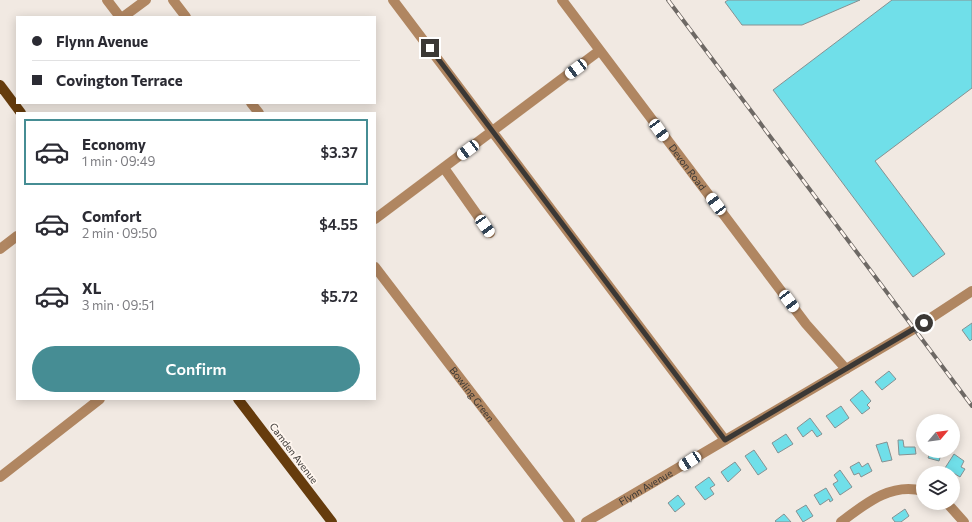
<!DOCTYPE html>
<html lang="en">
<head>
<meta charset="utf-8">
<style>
  :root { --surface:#fff; --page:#f2f2f3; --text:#2b2b33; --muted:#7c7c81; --line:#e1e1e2; --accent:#468d94 }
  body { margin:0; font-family:Commissioner,sans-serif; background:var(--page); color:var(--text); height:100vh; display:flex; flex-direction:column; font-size:15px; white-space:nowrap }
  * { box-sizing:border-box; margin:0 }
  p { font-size:13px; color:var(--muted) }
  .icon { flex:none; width:22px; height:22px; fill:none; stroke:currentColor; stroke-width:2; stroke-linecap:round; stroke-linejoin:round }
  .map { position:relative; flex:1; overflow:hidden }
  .sheet { position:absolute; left:16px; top:112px; width:360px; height:288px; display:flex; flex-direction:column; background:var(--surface); border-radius:0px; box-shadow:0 2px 10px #0003 }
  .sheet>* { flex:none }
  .hud { position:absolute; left:16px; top:16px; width:360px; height:88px; border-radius:0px; box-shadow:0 2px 10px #0003; display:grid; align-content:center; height:88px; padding:0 16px; background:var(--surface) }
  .needle { width:26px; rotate:61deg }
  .controls { position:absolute; left:916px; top:414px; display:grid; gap:8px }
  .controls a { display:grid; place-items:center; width:44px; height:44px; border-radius:50%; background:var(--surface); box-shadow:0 2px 10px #0003; font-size:20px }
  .end { position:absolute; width:18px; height:18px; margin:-9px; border:5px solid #3b3835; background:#fff; box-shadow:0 0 0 2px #fff }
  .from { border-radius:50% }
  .car { position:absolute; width:12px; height:24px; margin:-12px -6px; border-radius:5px; box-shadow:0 0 3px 1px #0007; background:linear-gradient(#fff 24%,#345 0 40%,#fff 0 76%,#345 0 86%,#fff 0) }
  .hud b { display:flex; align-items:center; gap:14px; height:38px; font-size:15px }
  .hud b+b { border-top:1px solid var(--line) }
  .hud i { width:10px; height:10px; background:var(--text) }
  ul { padding:7px 0 0; list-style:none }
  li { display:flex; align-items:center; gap:12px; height:66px; margin:0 8px 6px; padding:0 8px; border:2px solid transparent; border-radius:0px }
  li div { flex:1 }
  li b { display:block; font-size:15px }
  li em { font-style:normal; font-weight:600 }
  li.current { border-color:var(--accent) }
  li>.icon { width:36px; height:36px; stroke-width:1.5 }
  .primary-button { display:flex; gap:8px; margin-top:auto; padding:8px 16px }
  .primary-button a { flex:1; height:46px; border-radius:24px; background:var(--accent); color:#fff; font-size:16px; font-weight:600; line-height:46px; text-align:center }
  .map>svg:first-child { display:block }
  .building { fill:#70dfe9; stroke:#869192 }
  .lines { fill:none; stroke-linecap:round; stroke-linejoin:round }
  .minor { stroke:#b08661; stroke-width:10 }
  .major { stroke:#663c0d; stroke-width:10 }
  .rail-casing { stroke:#6e6965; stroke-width:4 }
  .rail { stroke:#fff6ef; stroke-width:2.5; stroke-dasharray:8; stroke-linecap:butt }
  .route { stroke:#3b3835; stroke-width:5 }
  .labels { text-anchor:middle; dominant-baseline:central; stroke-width:3.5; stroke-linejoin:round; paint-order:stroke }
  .street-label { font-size:10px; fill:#3b3835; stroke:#fff6ef }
</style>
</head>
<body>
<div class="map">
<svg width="972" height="522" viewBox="0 0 972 522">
  <rect width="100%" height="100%" fill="#f1e9e2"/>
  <g class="building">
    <polygon points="728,0 860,0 802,25 742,25 725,2"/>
    <polygon points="892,0 972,0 972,88 875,161 945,254 913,277 773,90"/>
    <polygon points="972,323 972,339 970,341 962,330"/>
    <polygon points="889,371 896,379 882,390 875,382"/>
    <polygon points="862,390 871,401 867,405 870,408 862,414 850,400"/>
    <polygon points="841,406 849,418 835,428 826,416"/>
    <polygon points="810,418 822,434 817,437 812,430 803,437 797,428"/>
    <polygon points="786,434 793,444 778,453 772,443"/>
    <polygon points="898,440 903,440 904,447 915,447 916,454 899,455"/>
    <polygon points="887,442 892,460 882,462 876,445"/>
    <polygon points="754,450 767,469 758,475 745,456"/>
    <polygon points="923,451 942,451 939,461 928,458 930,453"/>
    <polygon points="954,454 964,461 961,467 965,469 960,477 945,468"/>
    <polygon points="735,462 741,470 728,482 721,472"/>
    <polygon points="859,462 862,467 868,463 872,471 861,477 859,473 854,475 850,467"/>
    <polygon points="840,470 852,487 840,495 833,484 838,481 834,475"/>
    <polygon points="709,477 715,485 710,488 714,494 705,500 695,487"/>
    <polygon points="826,488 833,500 830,502 829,499 820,505 814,495"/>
    <polygon points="678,495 685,504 675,512 668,503"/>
    <polygon points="806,505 813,516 803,522 796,511"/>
    <polygon points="905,509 909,516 901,522 895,522 892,518"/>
    <polygon points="784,514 791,522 776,522 775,521"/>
  </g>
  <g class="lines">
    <g class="minor">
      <polyline points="107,0 120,17"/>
      <polyline points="173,0 186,17"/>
      <polyline points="393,0 725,440"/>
      <path id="s1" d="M562,0L806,324L846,369"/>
      <polyline points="123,17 146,0"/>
      <polyline points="251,103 259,113"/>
      <polyline points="444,168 490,233"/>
      <polyline points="375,219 599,51"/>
      <polyline points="0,249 17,236"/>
      <path id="s2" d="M375,267L570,522"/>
      <polyline points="0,477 100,399"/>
      <polyline points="947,503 964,522"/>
      <path id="s3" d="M586,522L914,329L972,291"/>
      <path d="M841,522C865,504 891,482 923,491"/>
    </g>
    <g class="major">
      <polyline points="0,85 21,113"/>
      <polyline points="238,399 332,522"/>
    </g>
    <g class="rail-casing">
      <polyline id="rail" points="668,0 972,406"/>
    </g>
    <use href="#rail" class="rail"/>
  </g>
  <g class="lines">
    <polyline class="route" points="430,48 725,440 924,323"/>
  </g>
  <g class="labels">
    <g class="street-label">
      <text stroke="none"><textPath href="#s1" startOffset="209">Devon Road</textPath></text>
      <text stroke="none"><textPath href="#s2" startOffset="160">Bowling Green</textPath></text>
      <text transform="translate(294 453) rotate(53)">Camden Avenue</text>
      <text stroke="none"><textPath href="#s3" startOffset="69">Flynn Avenue</textPath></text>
    </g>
  </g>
</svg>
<div class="controls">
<a><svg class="needle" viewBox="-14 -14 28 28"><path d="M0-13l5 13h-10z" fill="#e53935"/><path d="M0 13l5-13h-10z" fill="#7c7c81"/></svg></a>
<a><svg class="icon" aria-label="layers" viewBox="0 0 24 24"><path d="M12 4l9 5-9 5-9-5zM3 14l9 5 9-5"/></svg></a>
</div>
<i class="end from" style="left:924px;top:323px"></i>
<i class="end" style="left:430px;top:48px"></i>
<i class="car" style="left:576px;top:69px;rotate:233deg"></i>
<i class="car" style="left:659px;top:130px;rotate:144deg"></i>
<i class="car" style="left:468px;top:150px;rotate:233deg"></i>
<i class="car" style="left:716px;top:204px;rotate:323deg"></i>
<i class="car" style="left:485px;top:226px;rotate:145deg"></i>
<i class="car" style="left:789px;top:301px;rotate:143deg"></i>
<i class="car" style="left:690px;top:461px;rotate:237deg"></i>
<div class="hud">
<b><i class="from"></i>Flynn Avenue</b>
<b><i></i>Covington Terrace</b>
</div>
<section class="sheet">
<ul>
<li class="current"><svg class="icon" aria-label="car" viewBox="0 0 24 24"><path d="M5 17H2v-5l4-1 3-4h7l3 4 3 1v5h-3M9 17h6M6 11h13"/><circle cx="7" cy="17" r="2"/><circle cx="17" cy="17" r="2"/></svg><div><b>Economy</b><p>1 min · 09:49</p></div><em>$3.37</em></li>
<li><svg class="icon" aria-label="car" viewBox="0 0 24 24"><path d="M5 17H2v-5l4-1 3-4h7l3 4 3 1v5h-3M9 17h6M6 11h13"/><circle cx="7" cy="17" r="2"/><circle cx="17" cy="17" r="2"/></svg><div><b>Comfort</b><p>2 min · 09:50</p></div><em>$4.55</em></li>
<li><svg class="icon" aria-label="car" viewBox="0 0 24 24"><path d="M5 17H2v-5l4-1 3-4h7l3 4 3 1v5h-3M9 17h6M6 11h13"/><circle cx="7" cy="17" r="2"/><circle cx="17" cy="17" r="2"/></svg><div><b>XL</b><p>3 min · 09:51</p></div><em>$5.72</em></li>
</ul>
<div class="primary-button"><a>Confirm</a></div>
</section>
</div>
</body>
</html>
